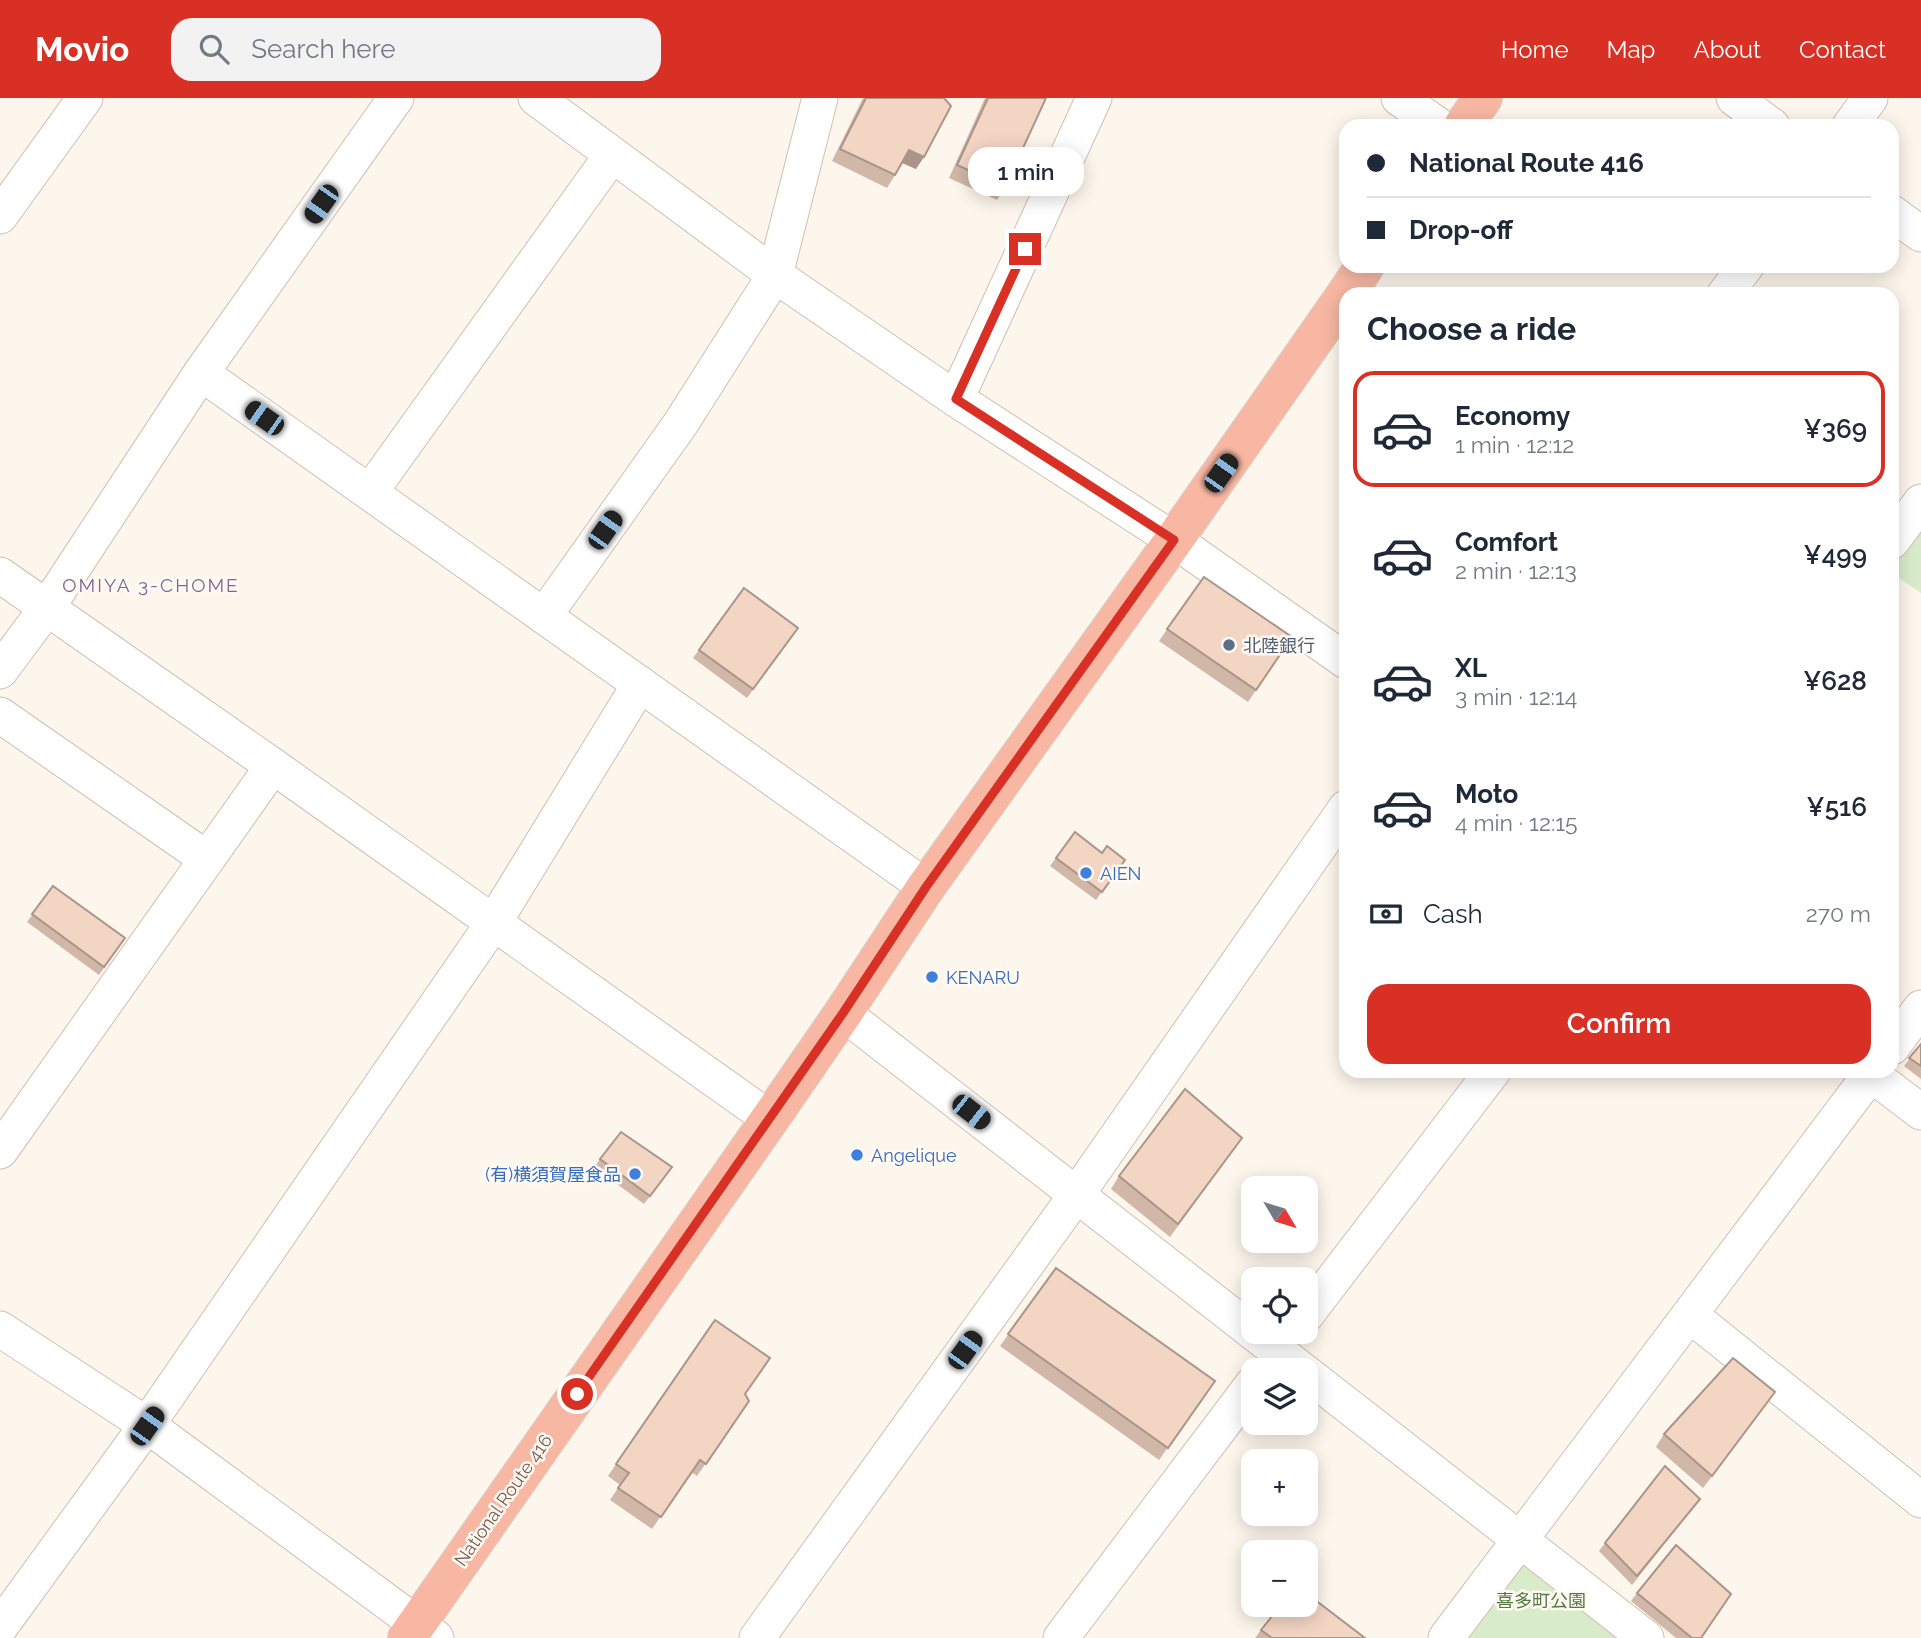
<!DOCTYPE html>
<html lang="en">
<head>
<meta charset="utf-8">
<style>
  :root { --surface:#fff; --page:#f2f2f3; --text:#1f2937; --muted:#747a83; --line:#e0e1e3; --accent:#d93025 }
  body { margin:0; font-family:Raleway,"Noto Sans JP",sans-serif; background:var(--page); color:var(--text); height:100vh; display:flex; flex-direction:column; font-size:26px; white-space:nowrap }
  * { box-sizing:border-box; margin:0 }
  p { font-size:23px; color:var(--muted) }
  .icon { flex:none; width:38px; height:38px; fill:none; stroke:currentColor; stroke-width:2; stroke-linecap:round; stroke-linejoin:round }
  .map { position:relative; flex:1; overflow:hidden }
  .details { position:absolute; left:1339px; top:189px; width:560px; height:791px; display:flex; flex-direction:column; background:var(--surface); border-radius:21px; box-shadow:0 4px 18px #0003 }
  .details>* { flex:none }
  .top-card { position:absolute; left:1339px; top:21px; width:560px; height:154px; border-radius:21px; box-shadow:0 4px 18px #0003; display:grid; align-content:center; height:154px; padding:0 28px; background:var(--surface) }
  .needle { width:46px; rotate:128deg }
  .tools { position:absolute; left:1241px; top:1078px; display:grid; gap:14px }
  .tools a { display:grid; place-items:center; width:77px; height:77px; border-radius:14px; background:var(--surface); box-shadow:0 4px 18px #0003; font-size:35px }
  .end { position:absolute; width:32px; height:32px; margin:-16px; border:9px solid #d93025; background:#fff; box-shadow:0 0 0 4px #fff }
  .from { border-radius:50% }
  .bubble { position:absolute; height:49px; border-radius:21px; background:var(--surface); box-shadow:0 4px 18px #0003; font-size:23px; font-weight:600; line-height:49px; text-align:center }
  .car { position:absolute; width:21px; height:42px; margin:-21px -10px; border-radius:9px; box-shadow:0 0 5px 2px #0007; background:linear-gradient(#222 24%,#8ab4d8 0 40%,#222 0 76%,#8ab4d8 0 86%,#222 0) }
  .top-card b { display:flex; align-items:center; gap:24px; height:66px; font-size:26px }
  .top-card b+b { border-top:2px solid var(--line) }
  .top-card i { width:18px; height:18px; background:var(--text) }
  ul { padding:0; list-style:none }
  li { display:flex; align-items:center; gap:21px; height:116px; margin:0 14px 10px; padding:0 14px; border:4px solid transparent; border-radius:21px }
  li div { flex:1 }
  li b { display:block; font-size:26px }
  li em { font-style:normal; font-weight:600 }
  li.active { border-color:var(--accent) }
  li>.icon { width:63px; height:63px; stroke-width:1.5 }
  h2 { padding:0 28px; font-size:32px; line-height:84px }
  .pay { display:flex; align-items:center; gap:18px; height:77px; padding:0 28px; font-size:26px }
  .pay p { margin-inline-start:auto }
  .primary-button { display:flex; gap:14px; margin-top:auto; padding:14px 28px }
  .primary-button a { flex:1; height:80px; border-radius:21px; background:var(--accent); color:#fff; font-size:28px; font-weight:600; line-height:80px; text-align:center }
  header { display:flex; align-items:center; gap:42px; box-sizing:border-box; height:98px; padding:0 35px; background:var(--accent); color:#fff }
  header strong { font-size:33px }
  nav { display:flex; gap:38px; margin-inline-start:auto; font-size:24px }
  .search { width:490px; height:63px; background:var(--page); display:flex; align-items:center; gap:18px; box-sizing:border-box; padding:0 24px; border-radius:21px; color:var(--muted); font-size:26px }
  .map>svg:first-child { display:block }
  .green { fill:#d8ecc9 }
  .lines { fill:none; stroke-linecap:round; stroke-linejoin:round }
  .minor-casing { stroke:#d1beb0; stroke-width:37 }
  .highway-casing { stroke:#dad1cd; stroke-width:40 }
  .minor { stroke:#fff; stroke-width:35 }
  .highway { stroke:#f7b7a3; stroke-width:38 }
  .wall { fill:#d1b7a8 }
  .shaded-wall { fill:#aa9588 }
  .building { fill:#f3d5c3; stroke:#aa9588; stroke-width:2 }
  .route { stroke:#d93025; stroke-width:9 }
  .service-dot { fill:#5c6f8a; stroke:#fffaf3; stroke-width:2.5 }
  .shop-dot { fill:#3f7fe0; stroke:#fffaf3; stroke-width:2.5 }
  .labels { text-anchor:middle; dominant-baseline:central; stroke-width:5; stroke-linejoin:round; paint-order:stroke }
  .service-label { font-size:18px; fill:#4e5e75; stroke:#fffaf3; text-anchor:start }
  .shop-label { font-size:18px; fill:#366cbe; stroke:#fffaf3; text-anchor:start }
  .street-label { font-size:18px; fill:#7a5c4d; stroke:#fffaf3 }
  .park-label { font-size:18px; fill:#537a41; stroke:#fffaf3 }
  .neighbourhood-label { font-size:19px; letter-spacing:2px; fill:#846695; stroke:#fffaf3 }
</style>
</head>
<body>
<header>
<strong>Movio</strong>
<div class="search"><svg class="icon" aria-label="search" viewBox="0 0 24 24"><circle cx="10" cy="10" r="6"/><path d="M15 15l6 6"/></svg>Search here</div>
<nav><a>Home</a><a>Map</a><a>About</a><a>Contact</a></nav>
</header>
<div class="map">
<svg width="1921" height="1540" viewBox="0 0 1921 1540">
  <rect width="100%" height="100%" fill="#fdf6ec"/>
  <g class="green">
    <polygon points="1921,427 1921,495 1892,475 1892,466"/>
    <polygon points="1534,1447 1654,1540 1463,1540"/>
  </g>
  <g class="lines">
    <g class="minor-casing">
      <g id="minor">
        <polyline points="536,0 775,177 956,301 1174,442 1346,563"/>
        <polyline points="1399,0 1439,28"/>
        <polyline points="1734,0 1772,28"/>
        <polyline points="1850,28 1870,0"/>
        <polyline points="1892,115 1921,136"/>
        <polyline points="0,118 85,0"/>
        <polyline points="1725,196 1746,168"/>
        <polyline points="201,275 926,789"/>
        <polyline points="956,301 1094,0"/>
        <polyline points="370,394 612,57"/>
        <polyline points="1892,443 1921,404"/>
        <polyline points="0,477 273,668 770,1021"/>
        <polyline points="544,518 681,325 775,177 820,0"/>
        <polyline points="0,573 46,511 201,275 396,0"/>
        <polyline points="0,617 207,761"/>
        <polyline points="843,915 1253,1234"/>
        <polyline points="1892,949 1921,910"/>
        <polyline points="1867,973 1921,1014"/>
        <polyline points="0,1053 273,668"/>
        <polyline points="1306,1217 1493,973"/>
        <polyline points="1690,1217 1921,1402"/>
        <polyline points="0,1231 147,1327 436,1540"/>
        <polyline points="1253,1234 1302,1272"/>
        <polyline points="1306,1275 1646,1540"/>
        <polyline points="0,1529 147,1327 494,824 640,586"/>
        <polyline points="757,1540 1077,1096 1346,710"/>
        <polyline points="1061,1540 1253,1286"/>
        <polyline points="1446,1540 1873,973"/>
      </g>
    </g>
    <g class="highway-casing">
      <g id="highway">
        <polyline points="1463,28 1483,0"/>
        <polyline points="1346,196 1365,168"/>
        <polyline points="407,1540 770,1021 843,915 926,789 1174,442 1346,196"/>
      </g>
    </g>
    <use href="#minor" class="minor"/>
    <use href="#highway" class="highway"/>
  </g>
  <g class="wall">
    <polygon points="863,0 944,0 916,71 902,65 895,77 887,90 832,63"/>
    <polygon points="985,0 1046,0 1005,89 997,102 949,80"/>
    <polygon points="1204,479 1256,592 1248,604 1159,543"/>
    <polygon points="744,490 798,530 747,600 693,560"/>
    <polygon points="1075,734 1102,755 1125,762 1096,802 1050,768"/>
    <polygon points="53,788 125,840 99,877 27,824"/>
    <polygon points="1921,946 1921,981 1904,968"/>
    <polygon points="621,1034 672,1069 644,1106 594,1069"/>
    <polygon points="1242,1040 1170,1139 1111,1091 1119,1078"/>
    <polygon points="1056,1170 1215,1283 1159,1362 1000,1248"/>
    <polygon points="715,1222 745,1296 749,1303 697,1378 691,1374 652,1431 610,1402 620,1387 608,1378"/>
    <polygon points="1766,1307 1703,1390 1656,1349 1664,1336"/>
    <polygon points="1700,1401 1632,1487 1599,1453 1605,1445"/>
    <polygon points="1637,1495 1701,1540 1676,1540 1631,1503"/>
    <polygon points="1261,1532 1365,1540 1255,1540"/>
  </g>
  <polygon class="shaded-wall" points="909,52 924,59 916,71 900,64"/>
  <g class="building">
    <polygon points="866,0 944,0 951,8 924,59 909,52 895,77 840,51"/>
    <polygon points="988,0 1046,0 1005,89 957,67"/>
    <polygon points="1204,479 1292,539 1256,592 1167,531"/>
    <polygon points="744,490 798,530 753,591 699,552"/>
    <polygon points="1075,734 1102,755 1107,748 1125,762 1102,794 1056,760"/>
    <polygon points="53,788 125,840 104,869 32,816"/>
    <polygon points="1921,946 1921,968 1909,960"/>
    <polygon points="1185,991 1242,1040 1178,1126 1119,1078"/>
    <polygon points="621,1034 672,1069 650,1098 600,1061"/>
    <polygon points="1056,1170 1215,1283 1168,1350 1008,1236"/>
    <polygon points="715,1222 770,1260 745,1296 749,1303 706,1366 700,1362 661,1419 618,1390 629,1375 616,1366"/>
    <polygon points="1733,1260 1775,1294 1712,1378 1664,1336"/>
    <polygon points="1665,1368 1700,1401 1637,1478 1605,1445"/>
    <polygon points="1676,1447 1731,1496 1701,1540 1692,1540 1637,1495"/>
    <polygon points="1306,1495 1365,1540 1272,1540 1261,1532 1281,1507 1306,1507"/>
  </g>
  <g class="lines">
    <polyline class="route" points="577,1296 843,915 926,789 1174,442 956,301 1025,151"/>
  </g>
  <circle class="service-dot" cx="1229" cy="547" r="7"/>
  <g class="shop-dot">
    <circle cx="1086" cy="775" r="7"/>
    <circle cx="932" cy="879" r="7"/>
    <circle cx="857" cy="1057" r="7"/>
    <circle cx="635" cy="1076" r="7"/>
  </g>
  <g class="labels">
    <g class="service-label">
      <text x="1243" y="547">北陸銀行</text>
    </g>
    <g class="shop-label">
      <text x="1100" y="775">AIEN</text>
      <text x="946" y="879">KENARU</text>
      <text x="871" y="1057">Angelique</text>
      <text x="621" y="1076" text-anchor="end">(有)横須賀屋食品</text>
    </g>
    <g class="street-label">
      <text transform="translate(503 1402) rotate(-55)">National Route 416</text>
    </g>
    <g class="park-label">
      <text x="1541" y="1502">喜多町公園</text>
    </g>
    <g class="neighbourhood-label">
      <text x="151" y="487">OMIYA 3-CHOME</text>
    </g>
  </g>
</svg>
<div class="tools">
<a><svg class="needle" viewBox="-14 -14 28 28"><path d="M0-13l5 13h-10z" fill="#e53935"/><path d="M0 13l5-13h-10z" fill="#747a83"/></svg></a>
<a><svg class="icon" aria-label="locate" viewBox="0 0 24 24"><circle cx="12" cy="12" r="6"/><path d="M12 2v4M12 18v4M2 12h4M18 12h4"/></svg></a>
<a><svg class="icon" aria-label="layers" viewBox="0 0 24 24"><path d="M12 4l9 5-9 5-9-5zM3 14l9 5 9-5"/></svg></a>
<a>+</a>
<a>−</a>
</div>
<i class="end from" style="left:577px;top:1296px"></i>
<i class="end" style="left:1025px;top:151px"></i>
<div class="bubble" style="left:968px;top:49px;width:116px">1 min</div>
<i class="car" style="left:321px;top:106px;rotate:215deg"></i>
<i class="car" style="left:264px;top:320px;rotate:305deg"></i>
<i class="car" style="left:1221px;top:375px;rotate:35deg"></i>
<i class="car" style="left:605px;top:432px;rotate:35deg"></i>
<i class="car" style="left:971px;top:1014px;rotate:128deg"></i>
<i class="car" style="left:965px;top:1252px;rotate:36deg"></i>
<i class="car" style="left:147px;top:1328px;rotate:35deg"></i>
<div class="top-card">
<b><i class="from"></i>National Route 416</b>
<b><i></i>Drop-off</b>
</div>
<section class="details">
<h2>Choose a ride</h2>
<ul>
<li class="active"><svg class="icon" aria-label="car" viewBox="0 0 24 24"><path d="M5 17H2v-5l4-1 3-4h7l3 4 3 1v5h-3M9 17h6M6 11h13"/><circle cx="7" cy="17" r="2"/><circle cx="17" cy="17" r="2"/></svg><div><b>Economy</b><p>1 min · 12:12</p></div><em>¥369</em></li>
<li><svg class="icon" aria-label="car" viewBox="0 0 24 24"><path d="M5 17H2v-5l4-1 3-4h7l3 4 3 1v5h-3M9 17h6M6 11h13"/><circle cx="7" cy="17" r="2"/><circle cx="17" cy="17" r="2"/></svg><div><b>Comfort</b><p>2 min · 12:13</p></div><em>¥499</em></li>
<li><svg class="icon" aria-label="car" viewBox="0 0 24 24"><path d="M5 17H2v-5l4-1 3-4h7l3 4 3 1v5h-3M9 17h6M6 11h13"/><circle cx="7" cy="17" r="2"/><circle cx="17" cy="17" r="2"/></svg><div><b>XL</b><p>3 min · 12:14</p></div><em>¥628</em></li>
<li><svg class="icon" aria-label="car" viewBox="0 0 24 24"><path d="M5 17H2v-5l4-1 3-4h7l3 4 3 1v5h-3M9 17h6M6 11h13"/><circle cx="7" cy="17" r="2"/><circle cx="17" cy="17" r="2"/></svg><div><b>Moto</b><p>4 min · 12:15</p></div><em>¥516</em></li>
</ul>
<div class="pay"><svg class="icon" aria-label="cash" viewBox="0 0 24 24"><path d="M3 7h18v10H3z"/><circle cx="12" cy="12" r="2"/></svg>Cash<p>270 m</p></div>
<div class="primary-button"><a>Confirm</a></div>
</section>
</div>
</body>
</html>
